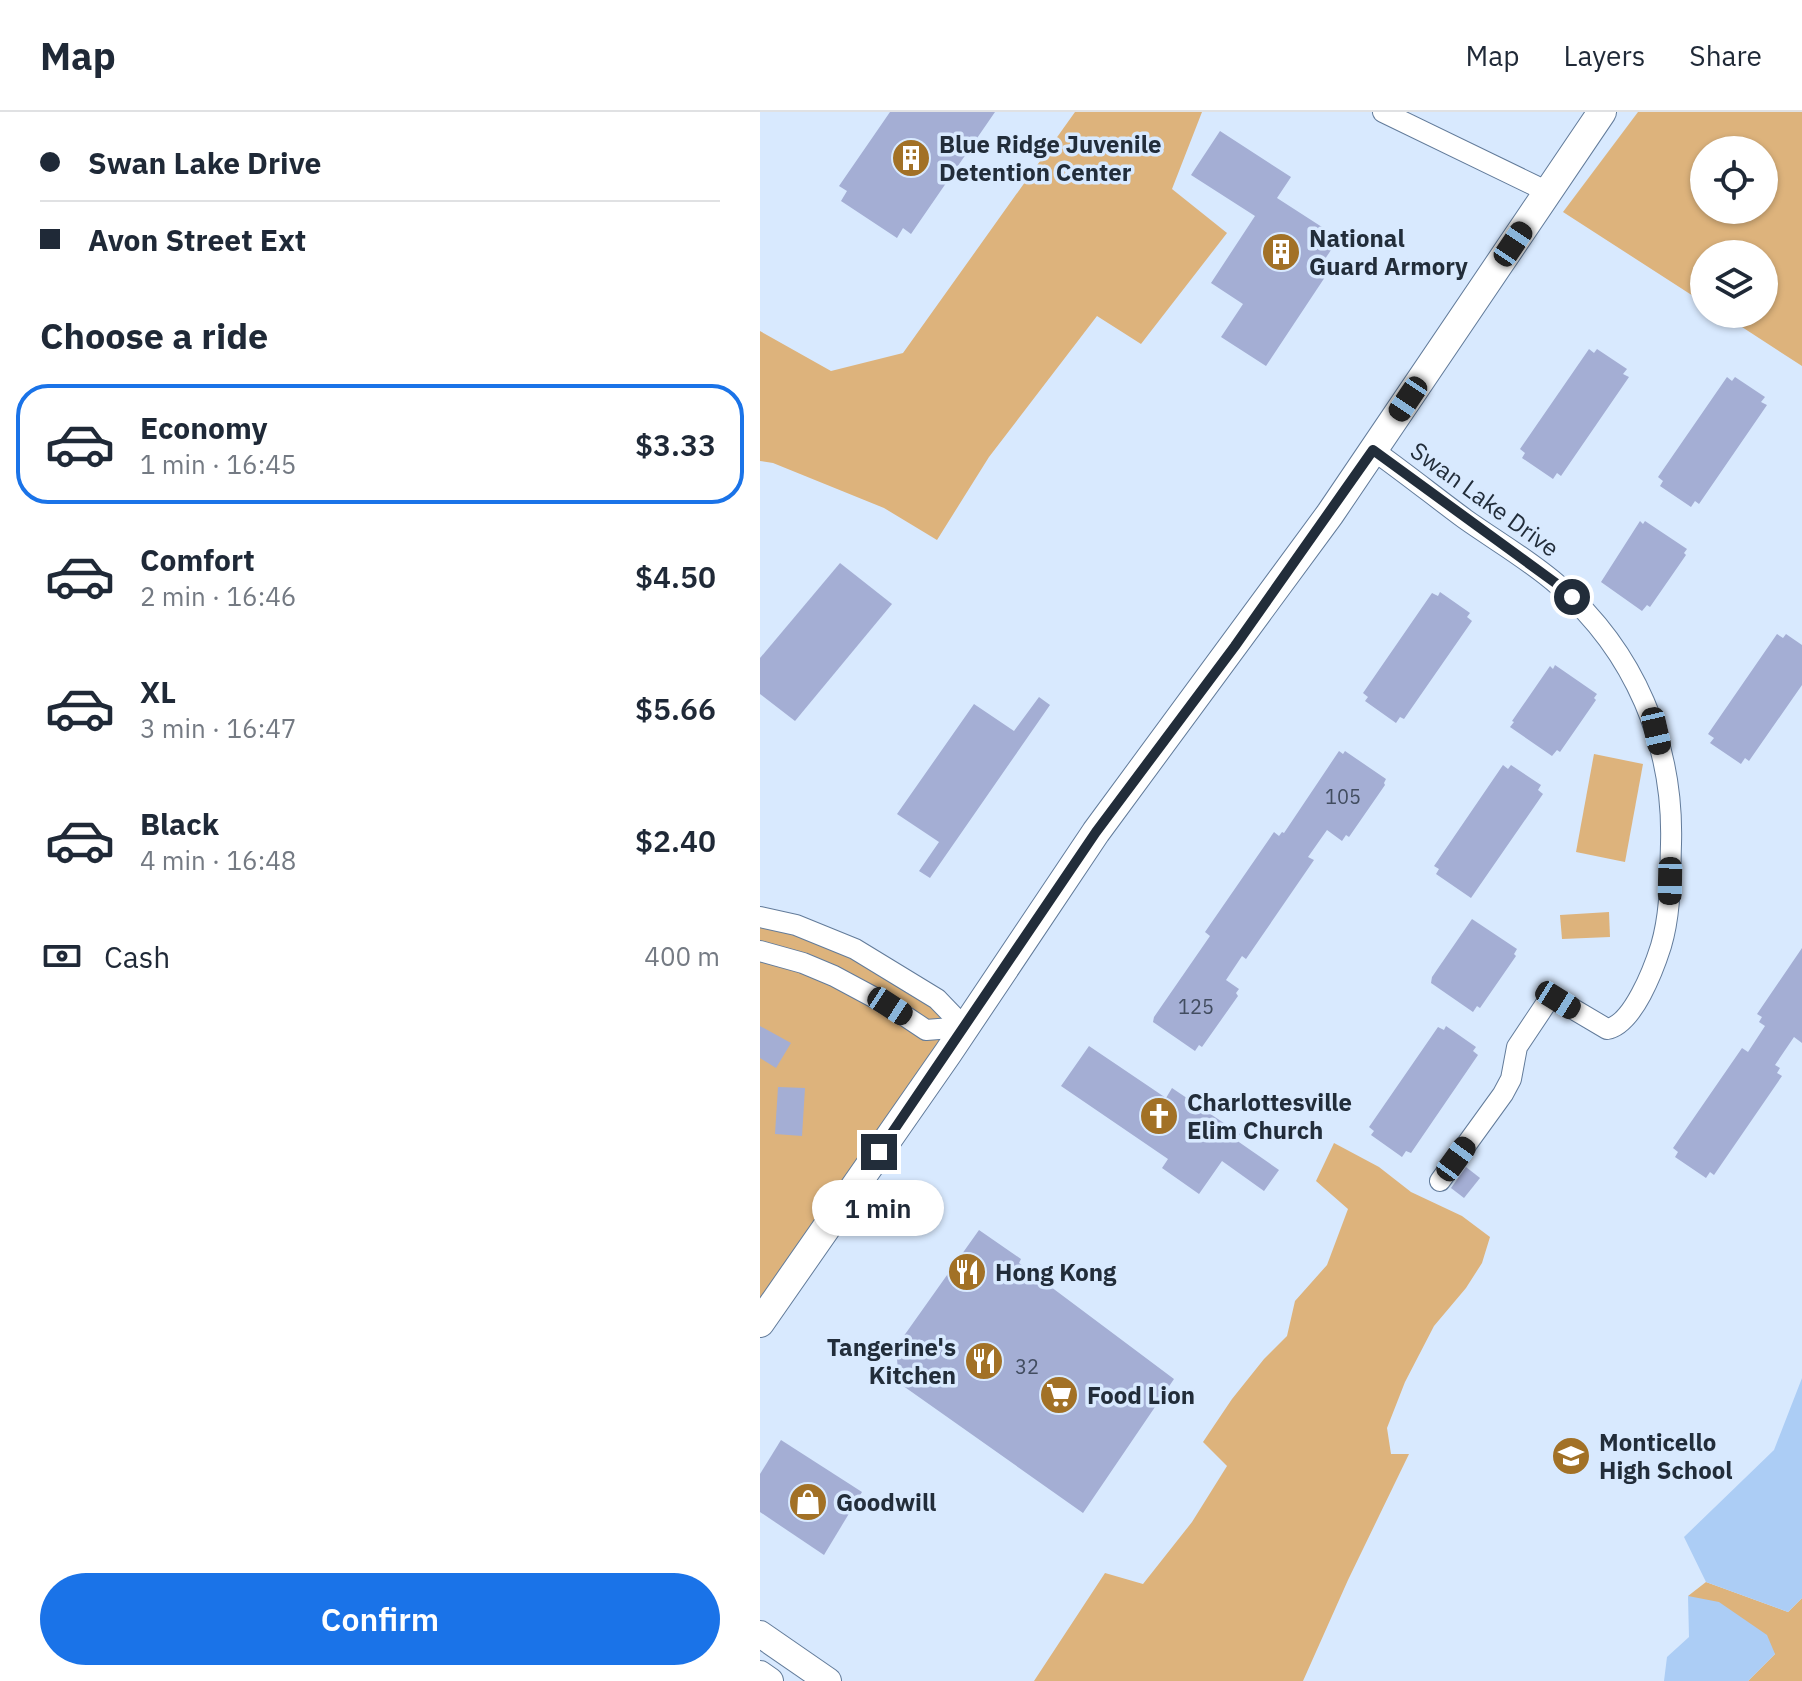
<!DOCTYPE html>
<html lang="en">
<head>
<meta charset="utf-8">
<style>
  :root { --surface:#fff; --page:#f2f2f3; --text:#1f2937; --muted:#747a83; --line:#e0e1e3; --accent:#1a73e8 }
  body { margin:0; font-family:"IBM Plex Sans",sans-serif; background:var(--page); color:var(--text); height:100vh; display:flex; flex-direction:column; font-size:30px; white-space:nowrap }
  * { box-sizing:border-box; margin:0 }
  p { font-size:26px; color:var(--muted) }
  .icon { flex:none; width:44px; height:44px; fill:none; stroke:currentColor; stroke-width:2; stroke-linecap:round; stroke-linejoin:round }
  .map { position:relative; flex:1; overflow:hidden }
  .panel { display:flex; flex-direction:column; background:var(--surface); width:760px }
  .panel>* { flex:none }
  .banner { display:grid; align-content:center; height:176px; padding:0 40px; background:var(--surface) }
  .tools { position:absolute; left:930px; top:24px; display:grid; gap:16px }
  .tools a { display:grid; place-items:center; width:88px; height:88px; border-radius:50%; background:var(--surface); box-shadow:0 2px 6px #0004; font-size:40px }
  .end { position:absolute; width:36px; height:36px; margin:-18px; border:10px solid #222d3a; background:#fff; box-shadow:0 0 0 4px #fff }
  .from { border-radius:50% }
  .bubble { position:absolute; height:56px; border-radius:28px; background:var(--surface); box-shadow:0 2px 6px #0004; font-size:26px; font-weight:600; line-height:56px; text-align:center }
  .car { position:absolute; width:24px; height:48px; margin:-24px -12px; border-radius:10px; box-shadow:0 0 6px 2px #0007; background:linear-gradient(#222 24%,#8ab4d8 0 40%,#222 0 76%,#8ab4d8 0 86%,#222 0) }
  .banner b { display:flex; align-items:center; gap:28px; height:76px; font-size:30px }
  .banner b+b { border-top:2px solid var(--line) }
  .banner i { width:20px; height:20px; background:var(--text) }
  ul { padding:0; list-style:none }
  li { display:flex; align-items:center; gap:24px; height:120px; margin:0 16px 12px; padding:0 24px; border:4px solid transparent; border-radius:32px }
  li div { flex:1 }
  li b { display:block; font-size:30px }
  li em { font-style:normal; font-weight:600 }
  li.active { border-color:var(--accent) }
  li>.icon { width:72px; height:72px; stroke-width:1.5 }
  h2 { padding:0 40px; font-size:36px; line-height:96px }
  .pay { display:flex; align-items:center; gap:20px; height:88px; padding:0 40px; font-size:30px }
  .pay p { margin-inline-start:auto }
  .primary-button { display:flex; gap:16px; margin-top:auto; padding:16px 40px }
  .primary-button a { flex:1; height:92px; border-radius:48px; background:var(--accent); color:#fff; font-size:32px; font-weight:600; line-height:92px; text-align:center }
  header { display:flex; align-items:center; gap:48px; box-sizing:border-box; height:112px; padding:0 40px; background:var(--surface); border-bottom:2px solid var(--line) }
  header strong { font-size:38px }
  nav { display:flex; gap:44px; margin-inline-start:auto; font-size:28px }
  main { display:flex; flex:1; min-height:0 }
  .map>svg:first-child { display:block }
  .green { fill:#ddb37c; fill-rule:evenodd }
  .water { fill:#accdf5 }
  .building { fill:#a4aed4 }
  .lines { fill:none; stroke-linecap:round; stroke-linejoin:round }
  .minor-casing { stroke:#627b9a; stroke-width:22 }
  .tertiary-casing { stroke:#627b9a; stroke-width:28 }
  .secondary-casing { stroke:#627b9a; stroke-width:30 }
  .minor { stroke:#fff; stroke-width:20 }
  .tertiary { stroke:#fff; stroke-width:26 }
  .secondary { stroke:#fff; stroke-width:28 }
  .route { stroke:#222d3a; stroke-width:10 }
  .labels { text-anchor:middle; dominant-baseline:central; stroke-width:7; stroke-linejoin:round; paint-order:stroke }
  .number-label { font-size:20px; fill:#424d60 }
  .poi-label { font-size:24px; font-weight:bold; fill:#222d3a; stroke:#d8e9fe; text-anchor:start }
  .street-label { font-size:24px; fill:#222d3a; stroke:#d8e9fe }
</style>
</head>
<body>
<header>
<strong>Map</strong>
<nav><a>Map</a><a>Layers</a><a>Share</a></nav>
</header>
<main>
<section class="panel">
<div class="banner">
<b><i class="from"></i>Swan Lake Drive</b>
<b><i></i>Avon Street Ext</b>
</div>
<h2>Choose a ride</h2>
<ul>
<li class="active"><svg class="icon" aria-label="car" viewBox="0 0 24 24"><path d="M5 17H2v-5l4-1 3-4h7l3 4 3 1v5h-3M9 17h6M6 11h13"/><circle cx="7" cy="17" r="2"/><circle cx="17" cy="17" r="2"/></svg><div><b>Economy</b><p>1 min · 16:45</p></div><em>$3.33</em></li>
<li><svg class="icon" aria-label="car" viewBox="0 0 24 24"><path d="M5 17H2v-5l4-1 3-4h7l3 4 3 1v5h-3M9 17h6M6 11h13"/><circle cx="7" cy="17" r="2"/><circle cx="17" cy="17" r="2"/></svg><div><b>Comfort</b><p>2 min · 16:46</p></div><em>$4.50</em></li>
<li><svg class="icon" aria-label="car" viewBox="0 0 24 24"><path d="M5 17H2v-5l4-1 3-4h7l3 4 3 1v5h-3M9 17h6M6 11h13"/><circle cx="7" cy="17" r="2"/><circle cx="17" cy="17" r="2"/></svg><div><b>XL</b><p>3 min · 16:47</p></div><em>$5.66</em></li>
<li><svg class="icon" aria-label="car" viewBox="0 0 24 24"><path d="M5 17H2v-5l4-1 3-4h7l3 4 3 1v5h-3M9 17h6M6 11h13"/><circle cx="7" cy="17" r="2"/><circle cx="17" cy="17" r="2"/></svg><div><b>Black</b><p>4 min · 16:48</p></div><em>$2.40</em></li>
</ul>
<div class="pay"><svg class="icon" aria-label="cash" viewBox="0 0 24 24"><path d="M3 7h18v10H3z"/><circle cx="12" cy="12" r="2"/></svg>Cash<p>400 m</p></div>
<div class="primary-button"><a>Confirm</a></div>
</section>
<div class="map">
<svg width="1042" height="1569" viewBox="0 0 1042 1569">
  <rect width="100%" height="100%" fill="#d8e9fe"/>
  <g class="green">
    <polygon points="315,0 442,0 412,77 467,121 381,232 337,204 229,345 177,428 124,396 13,351 0,349 0,219 71,259 143,241"/>
    <path d="M878,0H1042V254L962,202H1004V142H944V191L803,100ZM944,38H1004V98H944Z"/>
    <polygon points="834,642 883,652 865,750 816,740"/>
    <polygon points="849,800 850,825 802,827 800,803"/>
    <polygon points="0,805 66,824 204,915 0,1211"/>
    <polygon points="574,1031 619,1055 651,1080 702,1104 730,1125 722,1151 706,1176 674,1214 645,1270 627,1316 631,1342 649,1342 588,1468 543,1569 274,1569 345,1461 383,1472 432,1410 467,1354 443,1330 472,1287 504,1247 527,1224 535,1189 567,1153 588,1097 556,1069"/>
    <polygon points="946,1470 1028,1500 1042,1486 1042,1569 988,1569 1015,1542 928,1484"/>
  </g>
  <g class="water">
    <polygon points="1042,1266 1042,1486 1028,1500 946,1470 924,1425 1014,1338"/>
    <polygon points="928,1484 959,1490 1007,1523 1015,1542 988,1569 904,1569 907,1545 929,1525"/>
  </g>
  <g class="building">
    <polygon points="130,0 235,0 151,122 143,116 137,126 81,89 87,79 79,74"/>
    <polygon points="460,19 531,65 517,86 579,126 561,153 569,159 506,254 461,225 483,192 451,171 495,104 431,63"/>
    <polygon points="829,237 834,241 837,237 867,257 863,262 869,265 801,364 797,361 793,367 762,346 765,341 760,337"/>
    <polygon points="967,265 972,269 975,265 1005,285 1001,290 1007,293 939,392 935,389 931,395 900,374 903,369 898,365"/>
    <polygon points="880,409 883,412 885,409 927,437 924,441 926,443 890,495 887,493 882,499 841,470"/>
    <polygon points="80,451 132,492 35,609 0,582 0,546"/>
    <polygon points="680,480 710,501 707,505 712,509 644,607 640,605 636,611 605,589 608,585 603,581 672,481 678,484"/>
    <polygon points="1017,522 1023,526 1026,522 1042,533 1042,573 989,649 985,646 981,652 950,631 954,626 948,622"/>
    <polygon points="795,553 837,582 834,586 836,588 800,640 797,638 792,644 750,615 754,610 752,609 790,554 793,557"/>
    <polygon points="279,585 290,593 170,766 159,759 179,730 137,702 214,592 254,619"/>
    <polygon points="579,639 583,642 585,639 626,667 624,671 625,673 589,725 586,723 582,729 567,718 548,745 554,748 486,847 482,844 466,868 479,877 476,881 478,884 442,935 439,933 435,939 393,910 394,905 450,824 445,820 514,720 519,724 522,720 524,721"/>
    <polygon points="743,653 748,657 751,653 781,673 778,678 783,682 711,786 676,762 679,757 674,754"/>
    <polygon points="712,807 757,837 754,842 756,844 720,896 717,894 713,900 671,871 672,865"/>
    <polygon points="1042,836 1042,931 1034,925 1015,953 1020,956 1017,961 1022,964 954,1063 950,1060 946,1066 915,1045 918,1040 913,1036 982,936 988,940 1005,914 999,910 1002,905 997,902"/>
    <polygon points="0,914 31,931 16,956 0,946"/>
    <polygon points="686,914 716,935 713,939 718,943 651,1041 646,1039 642,1045 611,1023 614,1019 609,1015 678,915 684,918"/>
    <polygon points="329,934 406,986 412,976 480,1022 476,1028 519,1058 504,1079 462,1049 439,1082 402,1056 408,1047 301,974"/>
    <polygon points="18,975 45,976 42,1024 15,1022"/>
    <polygon points="706,1055 720,1066 704,1086 691,1076"/>
    <polygon points="219,1118 261,1147 259,1151 414,1267 323,1401 139,1271 136,1235"/>
    <polygon points="21,1328 102,1380 64,1443 0,1400 0,1362"/>
  </g>
  <g class="lines">
    <g class="minor-casing">
      <g id="minor">
        <polyline points="623,0 788,80"/>
        <path d="M613,338C644,360 674,384 705,407C736,429 771,449 799,474C874,539 914,632 911,732C910,766 911,800 901,834C894,856 873,913 847,917L798,888L790,889L785,893L757,935L751,967L743,982L680,1069"/>
        <polyline points="0,805 36,813 95,837 177,887 204,915"/>
        <polyline points="0,839 43,851 74,864 130,894 166,918 204,915"/>
      </g>
    </g>
    <g class="tertiary-casing">
      <g id="tertiary">
        <polyline points="0,1522 68,1569"/>
        <polyline points="0,1562 10,1569"/>
      </g>
    </g>
    <g class="secondary-casing">
      <polyline id="secondary" points="0,1211 188,941 336,720 570,402 842,0"/>
    </g>
    <use href="#minor" class="minor"/>
    <use href="#tertiary" class="tertiary"/>
    <use href="#secondary" class="secondary"/>
  </g>
  <g class="lines">
    <polyline class="route" points="119,1040 336,720 475,534 613,338 797,472 812,485"/>
  </g>
  <defs>
    <g id="building-disc" transform="scale(2)"><circle r="9.5" fill="#a27126" stroke="#d8e9fe"/><path d="M-4-6H4V6H1V3H-1V6H-4ZM-2.5-4.3h1.7v1.8h-1.7ZM.8-4.3h1.7v1.8H.8ZM-2.5-1h1.7V.8h-1.7ZM.8-1h1.7V.8H.8Z" fill="#fff"/></g>
    <g id="church-disc" transform="scale(2)"><circle r="9.5" fill="#a27126" stroke="#d8e9fe"/><path d="M-1.2-6h2.4v3.5h3.3v2.4h-3.3V6h-2.4V-.1h-3.3v-2.4h3.3Z" fill="#fff"/></g>
    <g id="restaurant-disc" transform="scale(2)"><circle r="9.5" fill="#a27126" stroke="#d8e9fe"/><path d="M-5-6h1v4h1v-4h1v4h1v-4h1v5L-1.5 .5V6h-2V.5L-5-1ZM5-6V6H3V1.5H1.5Q1.5-4 5-6Z" fill="#fff"/></g>
    <g id="supermarket-disc" transform="scale(2)"><circle r="9.5" fill="#a27126" stroke="#d8e9fe"/><path d="M-6-5.5h2.5l.6 2H6L4.5 2H-2.5L-4.4-4H-6ZM-1.5 3.2a1.3 1.3 0 1 0 .1 0ZM3 3.2a1.3 1.3 0 1 0 .1 0Z" fill="#fff"/></g>
    <g id="school-disc" transform="scale(2)"><circle r="9.5" fill="#a27126" stroke="#d8e9fe"/><path d="M0-5L7-2L0 1L-7-2ZM-4 1L0 2.5L4 1V4Q0 6-4 4Z" fill="#fff"/></g>
    <g id="shop-disc" transform="scale(2)"><circle r="9.5" fill="#a27126" stroke="#d8e9fe"/><path d="M-5-2.5h2.3a2.7 3.5 0 0 1 5.4 0H5L5.5 6h-11ZM-1.5-2.5h3a1.5 2.3 0 0 0-3 0Z" fill="#fff"/></g>
  </defs>
  <g fill-rule="evenodd">
    <use href="#building-disc" x="151" y="46"/>
    <use href="#building-disc" x="521" y="140"/>
    <use href="#church-disc" x="399" y="1004"/>
    <use href="#restaurant-disc" x="207" y="1160"/>
    <use href="#restaurant-disc" x="224" y="1249"/>
    <use href="#supermarket-disc" x="299" y="1283"/>
    <use href="#school-disc" x="811" y="1344"/>
    <use href="#shop-disc" x="48" y="1390"/>
  </g>
  <g class="labels">
    <g class="number-label">
      <text x="583" y="684">105</text>
      <text x="436" y="894">125</text>
      <text x="267" y="1254">32</text>
    </g>
    <g class="poi-label">
      <text x="179" y="32">Blue Ridge Juvenile<tspan x="179" dy="28">Detention Center</tspan></text>
      <text x="549" y="126">National<tspan x="549" dy="28">Guard Armory</tspan></text>
      <text x="427" y="990">Charlottesville<tspan x="427" dy="28">Elim Church</tspan></text>
      <text x="235" y="1160">Hong Kong</text>
      <text x="196" y="1235" text-anchor="end">Tangerine's<tspan x="196" dy="28">Kitchen</tspan></text>
      <text x="327" y="1283">Food Lion</text>
      <text x="839" y="1330">Monticello<tspan x="839" dy="28">High School</tspan></text>
      <text x="76" y="1390">Goodwill</text>
    </g>
    <g class="street-label">
      <text transform="translate(725 387) rotate(36)">Swan Lake Drive</text>
    </g>
  </g>
</svg>
<div class="tools">
<a><svg class="icon" aria-label="locate" viewBox="0 0 24 24"><circle cx="12" cy="12" r="6"/><path d="M12 2v4M12 18v4M2 12h4M18 12h4"/></svg></a>
<a><svg class="icon" aria-label="layers" viewBox="0 0 24 24"><path d="M12 4l9 5-9 5-9-5zM3 14l9 5 9-5"/></svg></a>
</div>
<i class="end from" style="left:812px;top:485px"></i>
<i class="end" style="left:119px;top:1040px"></i>
<div class="bubble" style="left:52px;top:1068px;width:132px">1 min</div>
<i class="car" style="left:753px;top:132px;rotate:34deg"></i>
<i class="car" style="left:648px;top:287px;rotate:214deg"></i>
<i class="car" style="left:896px;top:619px;rotate:167deg"></i>
<i class="car" style="left:910px;top:769px;rotate:181deg"></i>
<i class="car" style="left:798px;top:888px;rotate:122deg"></i>
<i class="car" style="left:130px;top:894px;rotate:123deg"></i>
<i class="car" style="left:696px;top:1047px;rotate:36deg"></i>
</div>
</main>
</body>
</html>
